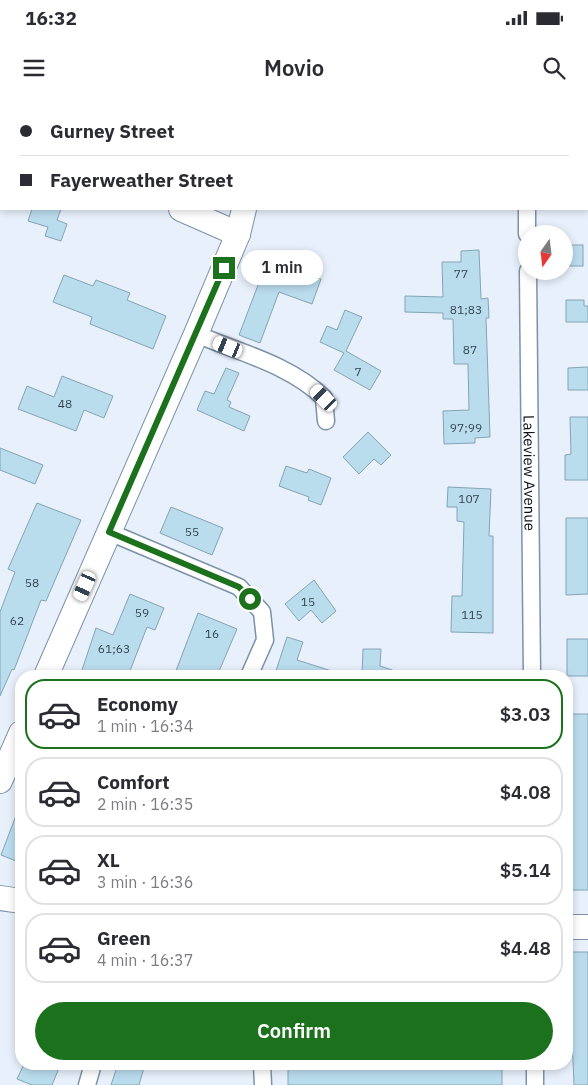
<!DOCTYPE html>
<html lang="en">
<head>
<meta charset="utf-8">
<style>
  :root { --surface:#fff; --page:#f7f7f7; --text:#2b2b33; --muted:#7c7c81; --line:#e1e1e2; --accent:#1b711c }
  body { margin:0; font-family:"IBM Plex Sans",sans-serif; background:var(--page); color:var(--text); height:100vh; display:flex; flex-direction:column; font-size:19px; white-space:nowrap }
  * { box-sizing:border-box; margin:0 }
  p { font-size:16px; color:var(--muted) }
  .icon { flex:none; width:28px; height:28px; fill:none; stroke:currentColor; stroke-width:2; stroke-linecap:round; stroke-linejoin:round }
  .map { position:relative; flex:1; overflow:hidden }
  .panel { position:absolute; left:15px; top:570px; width:558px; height:400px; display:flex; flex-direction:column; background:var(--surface); border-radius:20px; box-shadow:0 2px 8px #0003 }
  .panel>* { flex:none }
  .guide { position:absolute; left:0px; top:0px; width:589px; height:110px; box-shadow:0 2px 8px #0003; display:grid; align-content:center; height:110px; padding:0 20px; background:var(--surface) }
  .needle { width:32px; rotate:194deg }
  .tools { position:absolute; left:518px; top:125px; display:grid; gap:10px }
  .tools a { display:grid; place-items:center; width:55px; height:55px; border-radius:50%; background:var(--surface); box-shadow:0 2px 8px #0003; font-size:25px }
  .end { position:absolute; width:22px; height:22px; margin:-11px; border:6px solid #1b711c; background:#fff; box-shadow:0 0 0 2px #fff }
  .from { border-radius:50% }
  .bubble { position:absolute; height:35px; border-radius:18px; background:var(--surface); box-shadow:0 2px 8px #0003; font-size:16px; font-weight:600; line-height:35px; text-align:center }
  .car { position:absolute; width:15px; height:30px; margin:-15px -8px; border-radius:6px; box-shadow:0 0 4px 1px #0007; background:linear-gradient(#fff 24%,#345 0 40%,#fff 0 76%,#345 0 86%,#fff 0) }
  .guide b { display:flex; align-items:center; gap:18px; height:48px; font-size:19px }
  .guide b+b { border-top:1px solid var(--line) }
  .guide i { width:12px; height:12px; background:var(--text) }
  ul { padding:9px 0 0; list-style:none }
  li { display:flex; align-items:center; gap:15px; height:70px; margin:0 10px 8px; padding:0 10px; border:2px solid var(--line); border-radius:20px }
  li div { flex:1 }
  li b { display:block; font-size:19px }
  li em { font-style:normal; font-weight:600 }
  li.selected { border-color:var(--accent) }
  li>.icon { width:45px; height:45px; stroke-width:1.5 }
  .cta { display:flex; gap:10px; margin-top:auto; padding:10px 20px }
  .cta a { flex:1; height:58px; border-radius:30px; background:var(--accent); color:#fff; font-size:20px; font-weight:600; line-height:58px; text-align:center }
  .status { display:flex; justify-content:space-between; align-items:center; height:35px; padding:0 25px; background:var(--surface); direction:ltr }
  .status svg { height:14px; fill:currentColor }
  header { display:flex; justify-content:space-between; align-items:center; height:65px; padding:0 20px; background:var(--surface); font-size:22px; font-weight:600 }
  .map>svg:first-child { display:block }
  .building { fill:#baddee; stroke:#84a4b4 }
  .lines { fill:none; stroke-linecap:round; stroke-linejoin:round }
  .street-casing { stroke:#7c92a9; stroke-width:19 }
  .secondary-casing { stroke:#7c92a9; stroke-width:26 }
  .street { stroke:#fff; stroke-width:16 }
  .secondary { stroke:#fff; stroke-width:24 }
  .route { stroke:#1b711c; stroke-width:6 }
  .labels { text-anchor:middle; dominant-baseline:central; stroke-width:4; stroke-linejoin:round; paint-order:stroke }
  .number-label { font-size:12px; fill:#34434e }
  .street-label { font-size:15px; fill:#081019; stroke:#fcfcfc }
</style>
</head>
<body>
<div class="status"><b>16:32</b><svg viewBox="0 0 49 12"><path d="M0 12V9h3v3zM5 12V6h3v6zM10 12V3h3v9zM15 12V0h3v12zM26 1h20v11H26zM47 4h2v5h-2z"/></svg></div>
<header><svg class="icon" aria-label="menu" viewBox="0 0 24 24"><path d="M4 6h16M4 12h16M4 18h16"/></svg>Movio<svg class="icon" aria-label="search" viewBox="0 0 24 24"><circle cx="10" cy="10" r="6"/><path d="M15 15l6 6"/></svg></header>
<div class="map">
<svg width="588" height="985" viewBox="0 0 588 985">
  <rect width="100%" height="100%" fill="#e7f0fb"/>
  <g class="building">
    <polygon points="32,109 61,109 57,120 67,124 61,141 45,136 48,127 28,121"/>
    <rect x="565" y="145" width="18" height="21"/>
    <polygon points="479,150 481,199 488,198 489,218 486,218 490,337 475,338 475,343 444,344 443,311 469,310 468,264 454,264 453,219 443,219 443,213 405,212 405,196 443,197 442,162 461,162 461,151"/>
    <polygon points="268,159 321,179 312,204 279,192 260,243 239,235"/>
    <polygon points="64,175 93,186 96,180 130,193 127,200 166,216 153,249 90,224 92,217 53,202"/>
    <polygon points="566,200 584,200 584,206 588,206 588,222 566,222"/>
    <polygon points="345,210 362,217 346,251 381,271 370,290 334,270 344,253 320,242 327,226 337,230"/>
    <polygon points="588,267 588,290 568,290 568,268"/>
    <polygon points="226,268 239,273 227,300 231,302 229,307 250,316 244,331 197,310 205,291 214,294"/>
    <polygon points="62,276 113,296 104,318 84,310 76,331 18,309 27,286 54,297"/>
    <polygon points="570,317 588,317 588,380 565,380 565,355 571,354"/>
    <polygon points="368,332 391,355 381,365 374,359 359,374 343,357"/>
    <polygon points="0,348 43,365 35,384 0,370"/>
    <polygon points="286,366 307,373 309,369 331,378 321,405 308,400 309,397 279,386"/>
    <polygon points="448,387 491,389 489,436 493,436 493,533 451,532 452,496 462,496 464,422 457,421 457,407 447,407"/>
    <polygon points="37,403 81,420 46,501 41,500 14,570 12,569 0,596 0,512 15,472 8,469"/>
    <polygon points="171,407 223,428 212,455 160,433"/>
    <polygon points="566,418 588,418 588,494 566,495"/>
    <polygon points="314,480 336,511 322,523 311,510 299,521 285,504"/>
    <polygon points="130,494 164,508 155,530 147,527 128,576 80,576 96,528 113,535"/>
    <polygon points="198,513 237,529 217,576 174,576"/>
    <polygon points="287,537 303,542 297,560 338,573 337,576 283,576 275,574"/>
    <rect x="567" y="539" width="21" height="37"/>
    <polygon points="363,549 381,549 380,566 401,573 401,576 362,576"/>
    <polygon points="567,614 588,614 588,790 567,790 567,699 572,699 571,638 568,638"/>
    <polygon points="20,705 21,706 21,763 1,755"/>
    <polygon points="572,852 588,852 588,985 574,985 572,936"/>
    <polygon points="24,964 48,964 59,968 52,985 32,985 17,979"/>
    <polygon points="118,964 145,964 139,985 111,985"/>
    <polygon points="288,964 389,964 389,966 502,968 502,985 288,985"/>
  </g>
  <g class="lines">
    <g class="street-casing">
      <g id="street">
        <polyline points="526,0 526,1"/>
        <polyline points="527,109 527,134"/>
        <path id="s1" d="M528,171L532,576"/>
        <path d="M196,234C238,252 291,265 324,298L326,321"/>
        <polyline points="109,432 239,487 262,512 265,540 249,576"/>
        <polyline points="262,964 263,985"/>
        <polyline points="535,964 535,985"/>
        <polyline points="87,985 93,964"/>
      </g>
    </g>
    <g class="secondary-casing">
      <g id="secondary">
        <polyline points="247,1 247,0"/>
        <polyline points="0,35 1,36"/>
        <polyline points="181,109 238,134"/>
        <polyline points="46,576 196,234 238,134 244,109"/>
        <polyline points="0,681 21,633"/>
        <polyline points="0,798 21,801"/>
        <polyline points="566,827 588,827"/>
      </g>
    </g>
    <use href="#street" class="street"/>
    <use href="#secondary" class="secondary"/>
  </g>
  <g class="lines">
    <polyline class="route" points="224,168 109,432 239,487 250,499"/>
  </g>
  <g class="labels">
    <g class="number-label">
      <text x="461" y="173">77</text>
      <text x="466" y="209">81;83</text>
      <text x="470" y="249">87</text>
      <text x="358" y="271">7</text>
      <text x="65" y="303">48</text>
      <text x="466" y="327">97;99</text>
      <text x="469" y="398">107</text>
      <text x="192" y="431">55</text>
      <text x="32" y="482">58</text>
      <text x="308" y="501">15</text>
      <text x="142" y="512">59</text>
      <text x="472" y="514">115</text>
      <text x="17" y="520">62</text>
      <text x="212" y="533">16</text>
      <text x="114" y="548">61;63</text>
    </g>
    <g class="street-label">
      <text stroke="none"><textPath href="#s1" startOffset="202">Lakeview Avenue</textPath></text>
    </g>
  </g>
</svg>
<div class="tools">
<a><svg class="needle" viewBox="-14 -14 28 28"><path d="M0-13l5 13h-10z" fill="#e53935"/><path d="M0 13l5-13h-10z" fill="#7c7c81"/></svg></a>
</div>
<i class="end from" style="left:250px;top:499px"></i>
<i class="end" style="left:224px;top:168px"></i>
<div class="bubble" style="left:241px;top:150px;width:82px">1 min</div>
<i class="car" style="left:228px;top:247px;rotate:292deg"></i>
<i class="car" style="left:324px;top:298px;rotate:315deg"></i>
<i class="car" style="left:85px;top:486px;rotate:204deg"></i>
<div class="guide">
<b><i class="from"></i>Gurney Street</b>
<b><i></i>Fayerweather Street</b>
</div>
<section class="panel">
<ul>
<li class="selected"><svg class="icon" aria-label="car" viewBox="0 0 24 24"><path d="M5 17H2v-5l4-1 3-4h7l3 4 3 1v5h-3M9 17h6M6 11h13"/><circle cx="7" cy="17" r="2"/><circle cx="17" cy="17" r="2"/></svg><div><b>Economy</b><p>1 min · 16:34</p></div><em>$3.03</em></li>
<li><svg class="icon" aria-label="car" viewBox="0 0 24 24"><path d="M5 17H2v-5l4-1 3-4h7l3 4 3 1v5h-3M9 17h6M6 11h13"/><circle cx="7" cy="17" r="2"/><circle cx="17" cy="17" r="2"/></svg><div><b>Comfort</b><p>2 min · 16:35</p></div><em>$4.08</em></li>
<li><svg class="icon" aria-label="car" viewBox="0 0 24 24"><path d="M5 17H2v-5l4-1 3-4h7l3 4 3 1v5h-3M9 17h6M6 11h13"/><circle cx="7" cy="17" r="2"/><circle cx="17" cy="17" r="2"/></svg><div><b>XL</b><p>3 min · 16:36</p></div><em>$5.14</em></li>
<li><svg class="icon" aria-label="car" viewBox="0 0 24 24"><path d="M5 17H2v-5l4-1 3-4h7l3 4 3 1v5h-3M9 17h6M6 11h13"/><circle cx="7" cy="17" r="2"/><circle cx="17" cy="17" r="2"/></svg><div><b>Green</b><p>4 min · 16:37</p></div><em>$4.48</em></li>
</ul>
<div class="cta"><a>Confirm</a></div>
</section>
</div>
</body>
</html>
